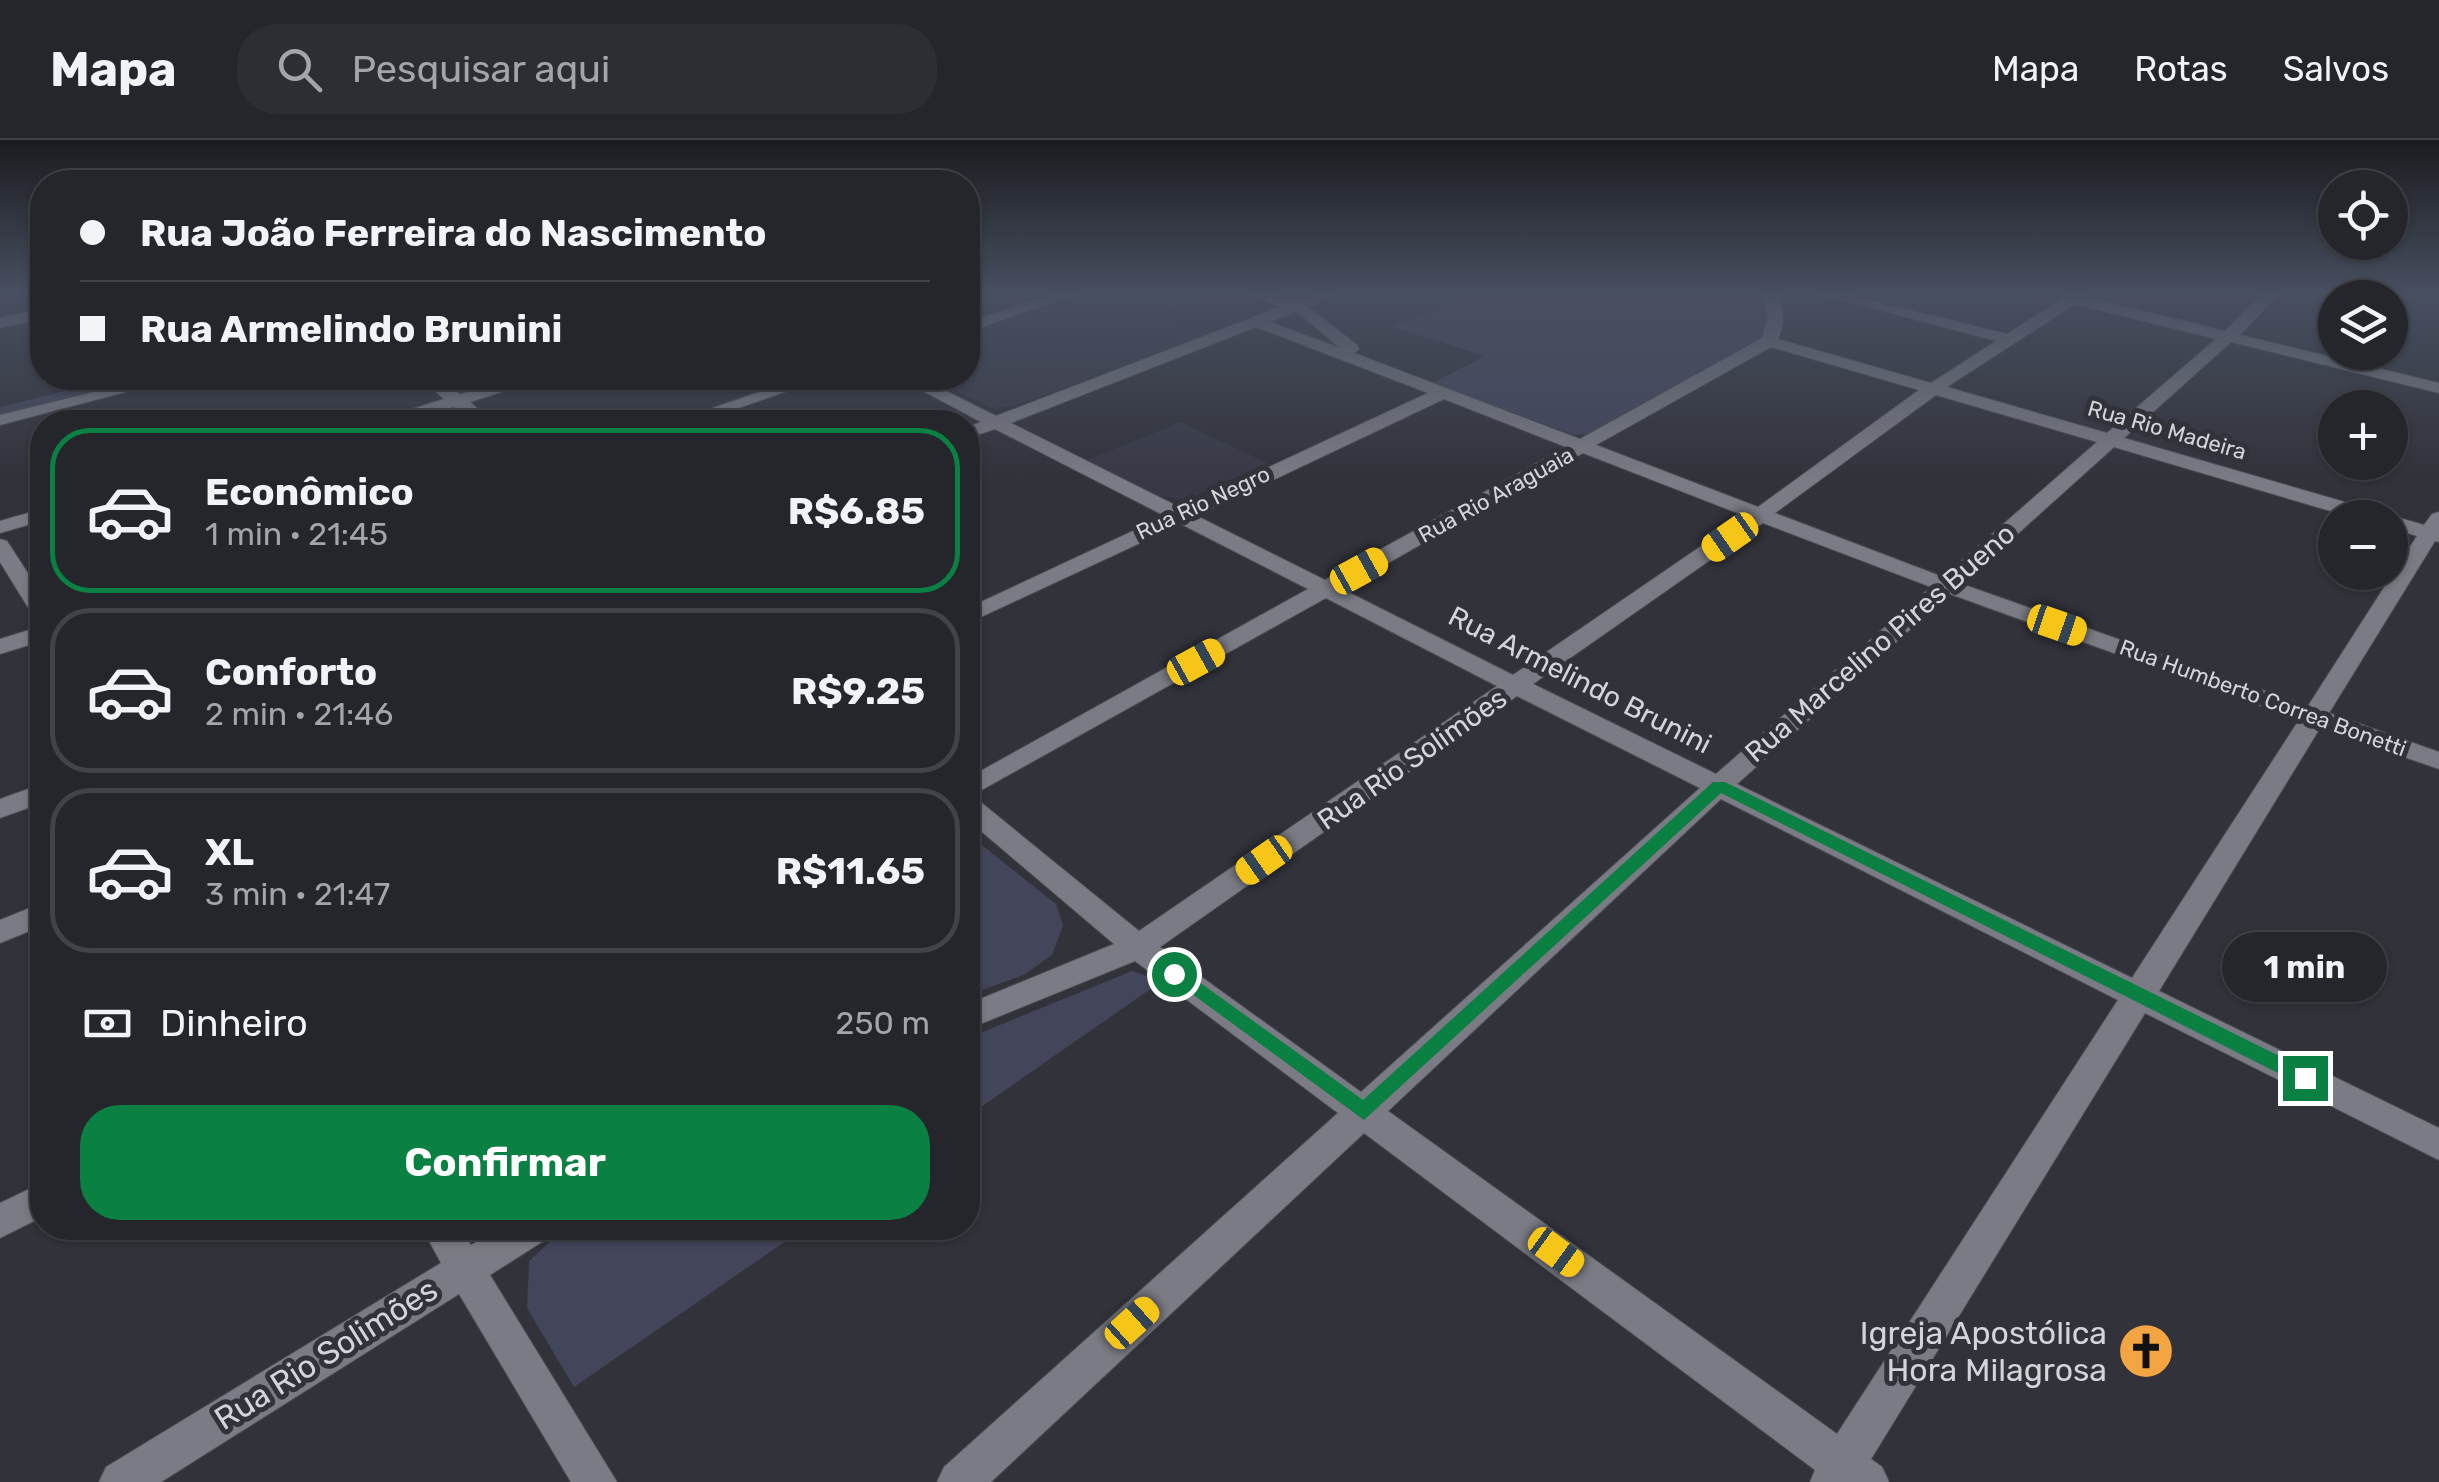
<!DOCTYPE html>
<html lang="pt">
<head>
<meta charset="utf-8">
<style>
  :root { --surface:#25262c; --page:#2d2e34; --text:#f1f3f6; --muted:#a3a5a9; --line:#424348; --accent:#0b8043 }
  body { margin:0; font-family:Rubik,sans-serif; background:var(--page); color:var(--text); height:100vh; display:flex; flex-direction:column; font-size:38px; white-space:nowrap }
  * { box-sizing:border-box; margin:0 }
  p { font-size:32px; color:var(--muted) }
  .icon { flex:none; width:55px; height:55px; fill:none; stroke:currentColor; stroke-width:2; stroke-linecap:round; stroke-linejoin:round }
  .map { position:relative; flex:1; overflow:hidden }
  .drawer { position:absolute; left:30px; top:270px; width:950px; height:830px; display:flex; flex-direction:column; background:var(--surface); border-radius:40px; box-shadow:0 2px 8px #0004,0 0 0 2px var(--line) }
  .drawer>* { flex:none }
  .guide { position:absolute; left:30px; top:30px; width:950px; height:220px; border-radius:40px; box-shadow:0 2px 8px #0004,0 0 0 2px var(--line); display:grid; align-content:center; height:220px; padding:0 50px; background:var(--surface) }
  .controls { position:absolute; left:2318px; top:30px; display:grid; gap:20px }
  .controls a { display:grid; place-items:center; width:90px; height:90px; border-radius:50%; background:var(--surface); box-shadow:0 2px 8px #0004,0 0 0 2px var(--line); font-size:50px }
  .end { position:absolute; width:45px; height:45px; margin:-22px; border:12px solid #0b8043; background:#fff; box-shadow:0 0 0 5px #fff }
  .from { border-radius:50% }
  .bubble { position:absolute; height:70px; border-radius:35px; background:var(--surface); box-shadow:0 2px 8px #0004,0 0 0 2px var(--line); font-size:32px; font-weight:700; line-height:70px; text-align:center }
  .car { position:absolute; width:30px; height:60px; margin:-30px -15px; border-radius:12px; box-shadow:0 0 8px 2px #0007; background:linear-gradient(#f5c518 24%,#345 0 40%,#f5c518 0 76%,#345 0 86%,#f5c518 0) }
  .guide b { display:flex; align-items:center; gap:35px; height:95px; font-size:38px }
  .guide b+b { border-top:2px solid var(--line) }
  .guide i { width:25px; height:25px; background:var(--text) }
  ul { padding:18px 0 0; list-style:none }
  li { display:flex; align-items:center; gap:30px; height:165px; margin:0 20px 15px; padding:0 30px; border:5px solid var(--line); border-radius:40px }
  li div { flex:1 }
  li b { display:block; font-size:38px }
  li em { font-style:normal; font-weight:700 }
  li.active { border-color:var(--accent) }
  li>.icon { width:90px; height:90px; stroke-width:1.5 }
  .pay { display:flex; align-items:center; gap:25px; height:110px; padding:0 50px; font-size:38px }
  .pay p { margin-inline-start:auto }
  .cta { display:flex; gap:20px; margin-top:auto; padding:20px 50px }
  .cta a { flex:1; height:115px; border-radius:40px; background:var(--accent); color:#fff; font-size:40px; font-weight:700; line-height:115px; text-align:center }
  header { display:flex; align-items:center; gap:60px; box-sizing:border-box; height:140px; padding:0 50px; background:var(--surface); border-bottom:2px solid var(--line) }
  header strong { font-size:48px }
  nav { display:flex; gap:55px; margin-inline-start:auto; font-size:35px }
  .search { width:700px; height:90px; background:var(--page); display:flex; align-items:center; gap:25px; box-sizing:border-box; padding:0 35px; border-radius:40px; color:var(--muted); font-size:38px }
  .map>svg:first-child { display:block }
  .built { fill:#383947 }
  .green { fill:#43455b }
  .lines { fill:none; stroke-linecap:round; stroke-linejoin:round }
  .minor-casing { stroke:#4d4e55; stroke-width:2 }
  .tertiary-casing { stroke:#4d4e55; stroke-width:2 }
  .minor { fill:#7a7b84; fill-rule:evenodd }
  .tertiary { fill:#7a7b84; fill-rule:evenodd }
  .route { fill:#0b8043 }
  .labels { text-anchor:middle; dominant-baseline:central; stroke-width:10; stroke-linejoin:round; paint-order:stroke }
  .far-street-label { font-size:22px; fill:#d4d5da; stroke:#31323a }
  .street-label { font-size:28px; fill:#d4d5da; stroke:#31323a }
  .near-poi-label { font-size:32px; fill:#d4d5da; stroke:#31323a; text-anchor:end }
  .near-street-label { font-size:32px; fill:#d4d5da; stroke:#31323a }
</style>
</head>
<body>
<header>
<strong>Mapa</strong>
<div class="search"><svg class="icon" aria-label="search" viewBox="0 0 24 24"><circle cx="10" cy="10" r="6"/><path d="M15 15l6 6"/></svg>Pesquisar aqui</div>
<nav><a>Mapa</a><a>Rotas</a><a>Salvos</a></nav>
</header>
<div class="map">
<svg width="2439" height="1342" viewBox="0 0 2439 1342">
  <rect width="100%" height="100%" fill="#31323a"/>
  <g class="built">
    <polygon points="1081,153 1214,153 1155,175 1207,195 1012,267 991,268 931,238 968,238 968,191"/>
    <polygon points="1181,282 1267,323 1196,356 1179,359 1157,356 1087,320"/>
  </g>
  <g class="green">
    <path d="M1470,153H1761C1770,169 1771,184 1760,199L1596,294L1574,295L1433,243L1485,216L1393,187Z"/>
    <polygon points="119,238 158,238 0,277 0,267"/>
    <polygon points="968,694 1056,764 1063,785 1052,815 1024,835 968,855"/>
    <polygon points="1132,831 1162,841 968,976 968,898"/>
    <polygon points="565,1088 805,1088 574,1247 527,1168 529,1121"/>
  </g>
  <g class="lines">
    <g class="minor-casing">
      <g id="minor">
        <polygon points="1057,153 1080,153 968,192 968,182"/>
        <path d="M1249,153H1271L1294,162L1316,153H1338L1308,167L1357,205L1359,209L1354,213L1580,299L1762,198L1768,177L1762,153H1778C1784,169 1785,182 1778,199L1931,243L1996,201L1816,153H1842L2007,194L2060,160L2057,157L2090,153L2086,157L2225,191L2263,153H2280L2240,195L2439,243V253L2231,202L2124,298L2424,385L2432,374L2439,372V402L2435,401L2329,573L2439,612V629L2320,588L2159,851L2439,988V1020L2145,873L1871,1319L1882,1327L1889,1342H1810L1815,1330L1364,993L991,1342H937L944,1327L1338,973L1135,821L968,889V864L1114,804L968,680V638L1308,449L1181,384L968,483V468L1165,376L995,289L968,298V287L981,282L899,238H920L996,276L1280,167ZM2075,164L2216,199L2107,293L1947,247ZM1294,172L1301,175L1340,208L1270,182ZM1256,187L1428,253L1181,368L1011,283ZM1771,207L1919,250L1758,367L1596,305ZM1936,255L2097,302L1943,437L1775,373ZM1444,259L1566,307L1325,440L1197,376ZM2114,307L2354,378H2390V388L2417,396L2308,566L1962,444ZM1583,313L1745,376L1513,535L1342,449ZM1763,383L1931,447L1716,634L1533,544ZM1950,454L2299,580L2132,838L1737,644ZM1326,458L1497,546L1139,791L978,660L969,657ZM1517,556L1700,648L1361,952L1160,807ZM1721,659L2118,860L1837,1294L1388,971Z"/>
        <polygon points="42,169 42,179 0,188 0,178"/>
        <polygon points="421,238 439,238 460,254 520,238 546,238 470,262 492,282 472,282 454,267 398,282 371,282 444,259"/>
        <polygon points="800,238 825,238 698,282 672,282"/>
        <polygon points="42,369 42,381 0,393 0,381"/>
        <polygon points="0,399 7,401 42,455 42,479 34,477 0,422"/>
        <polygon points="42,486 42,501 0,514 0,499"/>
        <polygon points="42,644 42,663 0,678 0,659"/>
        <polygon points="42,763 42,786 0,803 0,780"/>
        <polygon points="42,1043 42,1077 0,1098 0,1063"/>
        <polygon points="422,1088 460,1088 471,1105 500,1088 550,1088 545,1100 490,1135 617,1342 571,1342 459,1154 161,1342 99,1342 106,1327 441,1123"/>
      </g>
    </g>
    <g class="tertiary-casing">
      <polygon id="tertiary" points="151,238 179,238 0,285 0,275"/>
    </g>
    <use href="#minor" class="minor"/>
    <use href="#tertiary" class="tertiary"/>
  </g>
  <linearGradient id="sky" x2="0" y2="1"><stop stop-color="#1b1c20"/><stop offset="0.45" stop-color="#484f60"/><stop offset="1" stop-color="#484f60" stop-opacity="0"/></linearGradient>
  <rect width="2439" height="341" fill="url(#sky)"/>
  <polygon class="route" points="1713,642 1725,642 2312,932 2315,938 2312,943 2298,943 1721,653 1364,980 1165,834 1174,827 1181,829 1363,960"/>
  <defs>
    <g id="church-disc" transform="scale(2.875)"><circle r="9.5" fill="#f2a542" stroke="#31323a"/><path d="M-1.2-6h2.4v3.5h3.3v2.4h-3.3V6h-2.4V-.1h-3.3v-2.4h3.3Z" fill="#111"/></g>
  </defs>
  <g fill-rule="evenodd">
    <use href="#church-disc" x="2146" y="1211"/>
  </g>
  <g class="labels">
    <g class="far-street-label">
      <text transform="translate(2167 290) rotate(16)">Rua Rio Madeira</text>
      <text transform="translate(1496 355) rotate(-29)">Rua Rio Araguaia</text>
      <text transform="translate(1203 363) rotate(-25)">Rua Rio Negro</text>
      <text transform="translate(2263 558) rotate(20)">Rua Humberto Correa Bonetti</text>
    </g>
    <g class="street-label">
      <text transform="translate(1880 503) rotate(-41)">Rua Marcelino Pires Bueno</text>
      <text transform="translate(1580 540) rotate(27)">Rua Armelindo Brunini</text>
      <text transform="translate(1412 619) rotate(-35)">Rua Rio Solimões</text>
    </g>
    <g class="near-poi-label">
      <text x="2107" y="1193">Igreja Apostólica<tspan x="2107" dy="37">Hora Milagrosa</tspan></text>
    </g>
    <g class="near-street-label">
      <text transform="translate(326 1214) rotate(-32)">Rua Rio Solimões</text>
    </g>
  </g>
</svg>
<div class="controls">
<a><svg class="icon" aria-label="locate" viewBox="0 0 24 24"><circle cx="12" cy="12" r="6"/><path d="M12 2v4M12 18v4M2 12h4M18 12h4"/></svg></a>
<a><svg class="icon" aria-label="layers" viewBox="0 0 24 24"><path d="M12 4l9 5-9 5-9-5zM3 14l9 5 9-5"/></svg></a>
<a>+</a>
<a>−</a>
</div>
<i class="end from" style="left:1174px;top:834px"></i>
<i class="end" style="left:2305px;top:938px"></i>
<div class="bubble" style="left:2222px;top:792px;width:165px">1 min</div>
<i class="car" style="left:1730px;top:397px;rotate:235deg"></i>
<i class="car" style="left:1359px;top:431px;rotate:61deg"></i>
<i class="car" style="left:2057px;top:485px;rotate:109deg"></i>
<i class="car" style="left:1196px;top:522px;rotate:61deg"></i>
<i class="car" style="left:1264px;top:720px;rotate:235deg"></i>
<i class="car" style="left:1556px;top:1112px;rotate:126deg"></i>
<i class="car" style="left:1132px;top:1183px;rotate:48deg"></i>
<div class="guide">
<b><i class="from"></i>Rua João Ferreira do Nascimento</b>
<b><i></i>Rua Armelindo Brunini</b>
</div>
<section class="drawer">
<ul>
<li class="active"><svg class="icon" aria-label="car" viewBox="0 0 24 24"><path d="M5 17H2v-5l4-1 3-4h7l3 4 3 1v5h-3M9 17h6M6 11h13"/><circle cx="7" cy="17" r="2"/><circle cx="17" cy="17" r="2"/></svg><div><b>Econômico</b><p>1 min · 21:45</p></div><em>R$6.85</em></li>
<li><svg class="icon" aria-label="car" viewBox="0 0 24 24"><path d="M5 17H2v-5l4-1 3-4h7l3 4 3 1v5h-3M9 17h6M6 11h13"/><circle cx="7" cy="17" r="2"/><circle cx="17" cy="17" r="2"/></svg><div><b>Conforto</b><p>2 min · 21:46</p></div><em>R$9.25</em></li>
<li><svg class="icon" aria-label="car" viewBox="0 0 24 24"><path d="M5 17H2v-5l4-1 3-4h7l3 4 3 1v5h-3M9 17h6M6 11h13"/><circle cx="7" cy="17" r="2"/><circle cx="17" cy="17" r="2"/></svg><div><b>XL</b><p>3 min · 21:47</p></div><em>R$11.65</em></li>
</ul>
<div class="pay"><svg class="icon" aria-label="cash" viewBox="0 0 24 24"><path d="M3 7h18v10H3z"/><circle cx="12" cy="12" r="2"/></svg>Dinheiro<p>250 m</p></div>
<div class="cta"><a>Confirmar</a></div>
</section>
</div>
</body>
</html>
